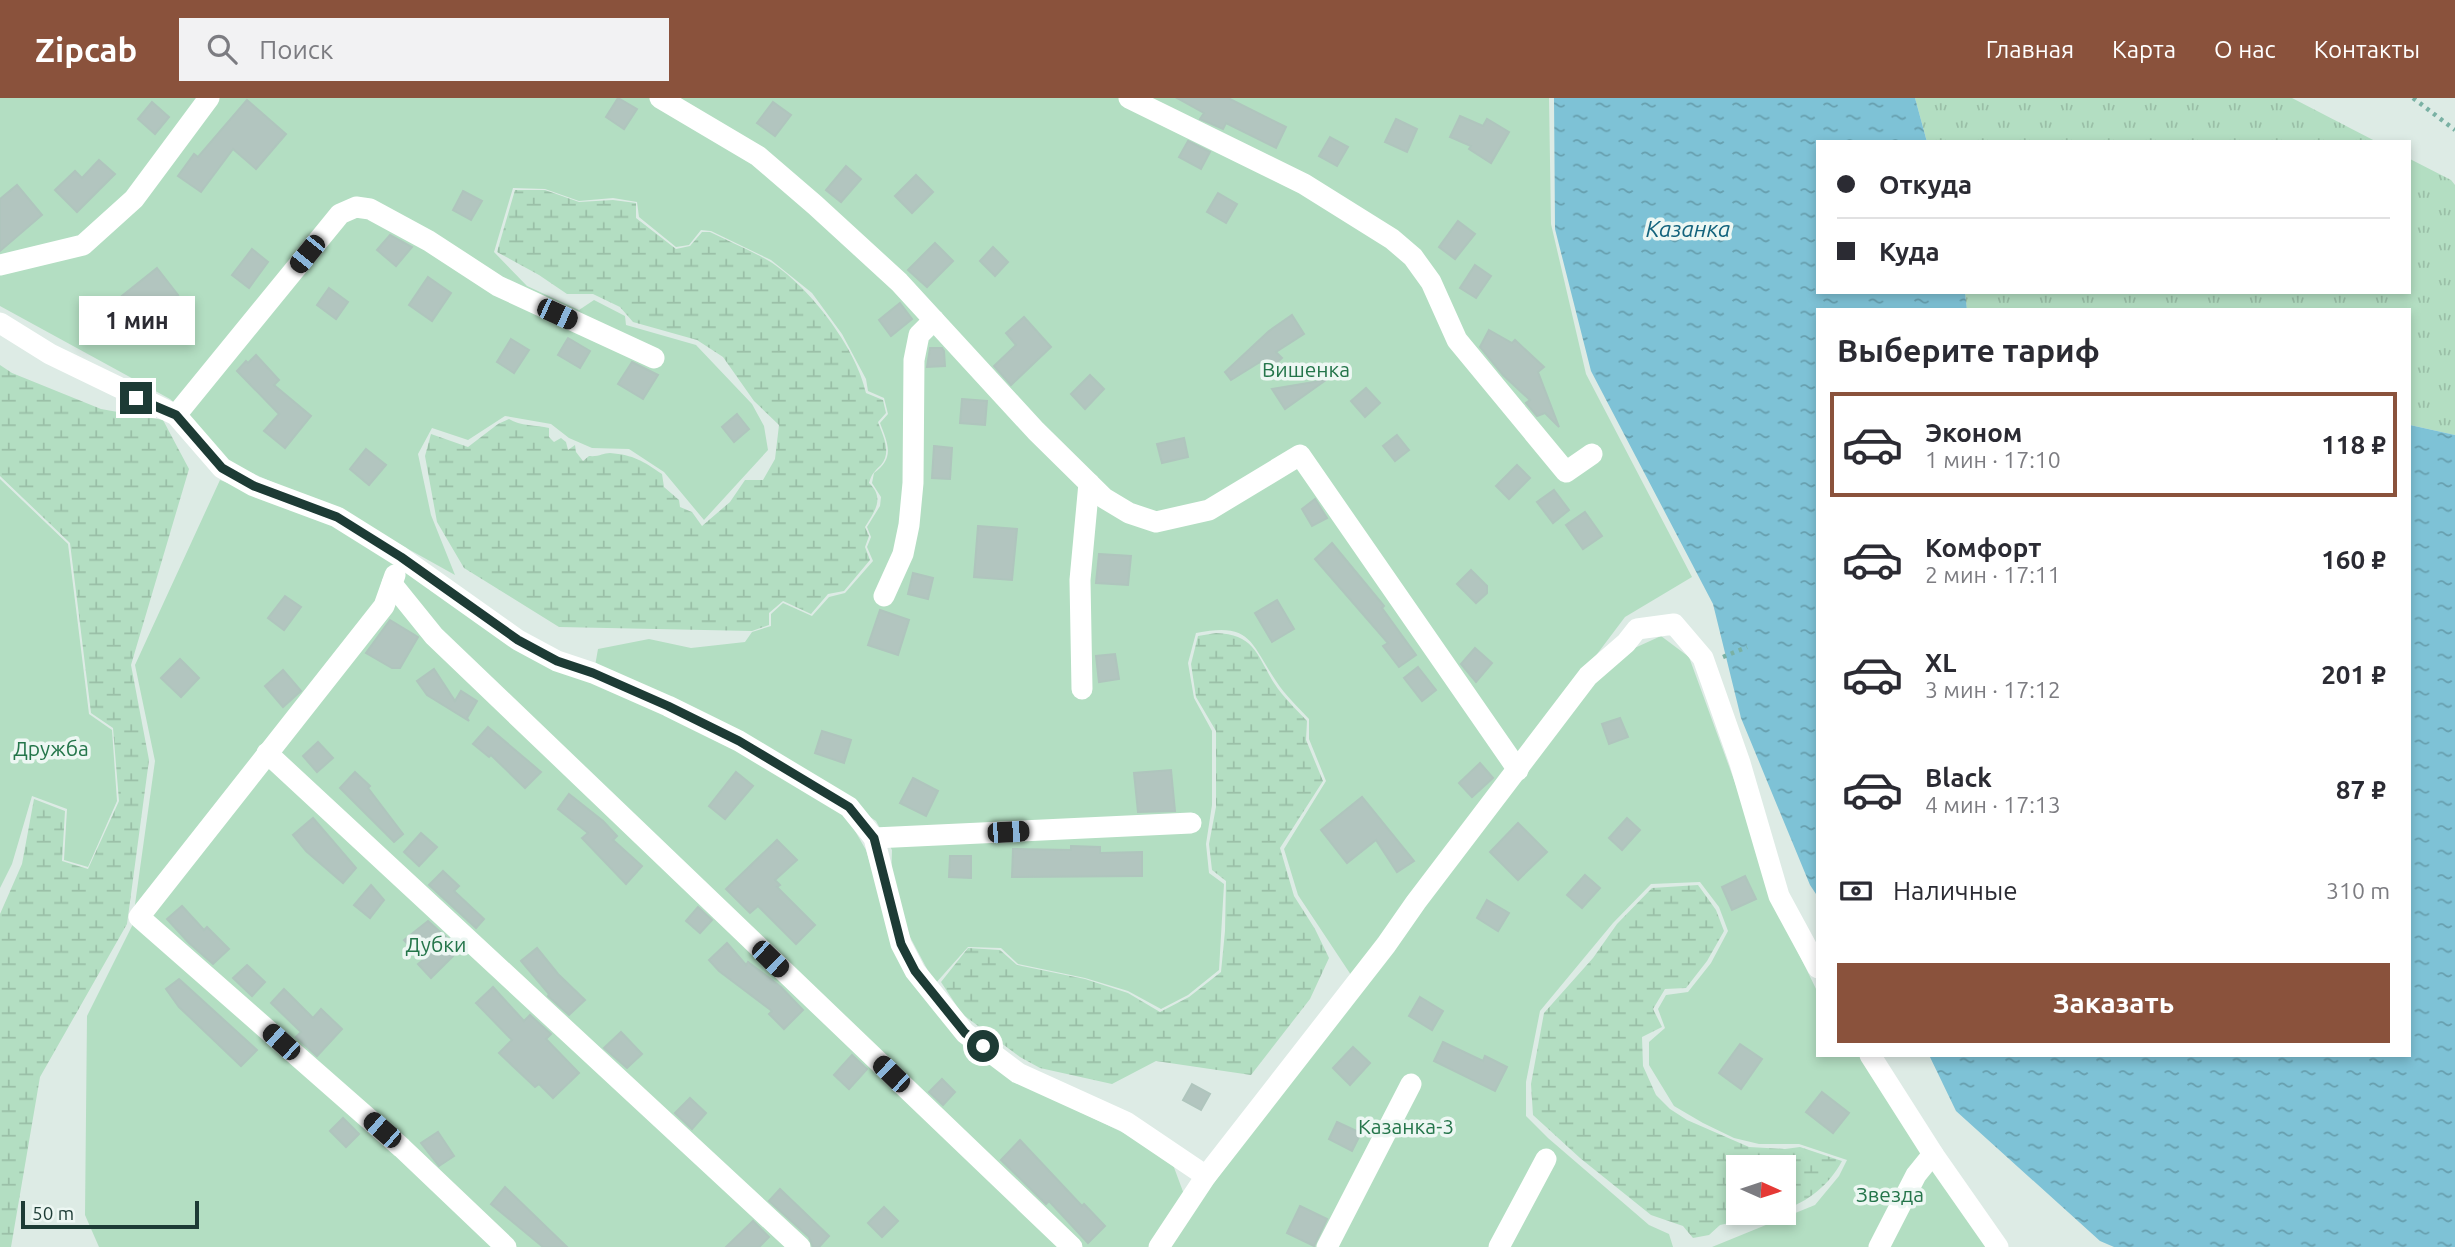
<!DOCTYPE html>
<html lang="ru">
<head>
<meta charset="utf-8">
<style>
  :root { --surface:#fff; --page:#f2f2f3; --text:#2b2b33; --muted:#7c7c81; --line:#e1e1e2; --accent:#8a523c }
  body { margin:0; font-family:Ubuntu,sans-serif; background:var(--page); color:var(--text); height:100vh; display:flex; flex-direction:column; font-size:26px; white-space:nowrap }
  * { box-sizing:border-box; margin:0 }
  p { font-size:23px; color:var(--muted) }
  .icon { flex:none; width:38px; height:38px; fill:none; stroke:currentColor; stroke-width:2; stroke-linecap:round; stroke-linejoin:round }
  .map { position:relative; flex:1; overflow:hidden }
  .panel { position:absolute; left:1816px; top:210px; width:595px; height:749px; display:flex; flex-direction:column; background:var(--surface); border-radius:0px; box-shadow:0 4px 10px #0003 }
  .panel>* { flex:none }
  .hud { position:absolute; left:1816px; top:42px; width:595px; height:154px; border-radius:0px; box-shadow:0 4px 10px #0003; display:grid; align-content:center; height:154px; padding:0 21px; background:var(--surface) }
  .needle { width:46px; rotate:93deg }
  .tools { position:absolute; left:1726px; top:1057px; display:grid; gap:14px }
  .tools a { display:grid; place-items:center; width:70px; height:70px; border-radius:0px; background:var(--surface); box-shadow:0 4px 10px #0003; font-size:35px }
  .scale { position:absolute; left:21px; bottom:18px; width:178px; box-sizing:border-box; padding-left:7px; border:4px solid #1d3b35; border-top:0; font-size:19px; line-height:24px; white-space:nowrap; color:#1d3b35; -webkit-text-stroke:5px #edf7f3; paint-order:stroke }
  .end { position:absolute; width:32px; height:32px; margin:-16px; border:9px solid #1d3b35; background:#fff; box-shadow:0 0 0 4px #fff }
  .from { border-radius:50% }
  .bubble { position:absolute; height:49px; border-radius:0px; background:var(--surface); box-shadow:0 4px 10px #0003; font-size:23px; font-weight:600; line-height:49px; text-align:center }
  .car { position:absolute; width:21px; height:42px; margin:-21px -10px; border-radius:9px; box-shadow:0 0 5px 2px #0007; background:linear-gradient(#222 24%,#8ab4d8 0 40%,#222 0 76%,#8ab4d8 0 86%,#222 0) }
  .hud b { display:flex; align-items:center; gap:24px; height:66px; font-size:26px }
  .hud b+b { border-top:2px solid var(--line) }
  .hud i { width:18px; height:18px; background:var(--text) }
  ul { padding:0; list-style:none }
  li { display:flex; align-items:center; gap:21px; height:105px; margin:0 14px 10px; padding:0 7px; border:4px solid transparent; border-radius:0px }
  li div { flex:1 }
  li b { display:block; font-size:26px }
  li em { font-style:normal; font-weight:600 }
  li.current { border-color:var(--accent) }
  li>.icon { width:63px; height:63px; stroke-width:1.5 }
  h2 { padding:0 21px; font-size:32px; line-height:84px }
  .pay { display:flex; align-items:center; gap:18px; height:77px; padding:0 21px; font-size:26px }
  .pay p { margin-inline-start:auto }
  .cta { display:flex; gap:14px; margin-top:auto; padding:14px 21px }
  .cta a { flex:1; height:80px; border-radius:0px; background:var(--accent); color:#fff; font-size:28px; font-weight:600; line-height:80px; text-align:center }
  header { display:flex; align-items:center; gap:42px; box-sizing:border-box; height:98px; padding:0 35px; background:var(--accent); color:#fff }
  header strong { font-size:33px }
  nav { display:flex; gap:38px; margin-inline-start:auto; font-size:24px }
  .search { width:490px; height:63px; background:var(--page); display:flex; align-items:center; gap:18px; box-sizing:border-box; padding:0 24px; border-radius:0px; color:var(--muted); font-size:26px }
  .map>svg:first-child { display:block }
  .grass { fill:url(#grass-tufts) }
  .wetland { fill:url(#wetland-marsh) }
  .garden { fill:#b3dec2 }
  .water { fill:url(#water-ripples) }
  .building { fill:#b2c5bf; stroke:#afc5bd; stroke-width:2 }
  .lines { fill:none; stroke-linecap:round; stroke-linejoin:round }
  .path { stroke:#7ab1a4; stroke-width:4.5; stroke-dasharray:3.5 5; stroke-linecap:butt }
  .minor { stroke:#fff; stroke-width:21 }
  .route { stroke:#1d3b35; stroke-width:9 }
  .labels { text-anchor:middle; dominant-baseline:central; stroke-width:7; stroke-linejoin:round; paint-order:stroke }
  .park-label { font-size:21px; fill:#24754a; stroke:#edf7f3 }
  .water-label { font-size:23px; font-style:italic; fill:#12627c; stroke:#edf7f3 }
</style>
</head>
<body>
<header>
<strong>Zipcab</strong>
<div class="search"><svg class="icon" aria-label="search" viewBox="0 0 24 24"><circle cx="10" cy="10" r="6"/><path d="M15 15l6 6"/></svg>Поиск</div>
<nav><a>Главная</a><a>Карта</a><a>О нас</a><a>Контакты</a></nav>
</header>
<div class="map">
<svg width="2455" height="1149" viewBox="0 0 2455 1149">
  <defs>
    <pattern id="grass-tufts" width="24" height="20" patternUnits="userSpaceOnUse" patternTransform="scale(1.75)"><rect width="24" height="20" fill="#b3dec2"/><path d="M3 7l-1-3M5 7V3M7 7l1-3M15 17l-1-3M17 17v-4M19 17l1-3" fill="none" stroke="#9abfa7"/></pattern>
    <pattern id="wetland-marsh" width="20" height="14" patternUnits="userSpaceOnUse" patternTransform="scale(1.75)"><rect width="20" height="14" fill="#b3dec2"/><path d="M1 5h8M5 5V1M11 12h8M15 12V8" fill="none" stroke="#9abfa7"/></pattern>
    <pattern id="water-ripples" width="26" height="14" patternUnits="userSpaceOnUse" patternTransform="scale(1.75)"><rect width="26" height="14" fill="#7ec2d6"/><path d="M2 4q2-2 4 0t4 0M15 11q2-2 4 0t4 0" fill="none" stroke="#679fae"/></pattern>
  </defs>
  <rect width="100%" height="100%" fill="#ddebe5"/>
  <g class="grass">
    <polygon points="1915,0 2292,0 2377,44 1927,44"/>
    <polygon points="2410,61 2451,82 2455,87 2455,337 2410,327 2410,212 1967,212 1965,194 2410,194"/>
  </g>
  <g class="wetland">
    <path d="M515,92H545L579,104L613,102L636,105V120L676,151L690,148L702,134H710C730,144 750,152 769,163C808,187 856,249 866,295L883,302L886,315L878,324C883,338 892,354 881,367C874,374 872,375 869,385C885,400 875,413 865,429L869,438L865,449L870,462L844,493L828,496L811,516L783,503L769,515V527L752,533L559,529L464,470L437,424L425,358L431,336L468,349L498,326L509,321C520,328 536,327 549,330V339L554,344L561,340L566,344L568,352L575,347L576,354L583,363L589,358C599,359 603,355 610,355C634,357 643,363 662,376L664,389L679,402L680,409L692,414L702,428L730,404L745,382H763L775,361L779,327L754,303L723,259L697,242L633,224L620,209L593,196H567L539,177L497,154Z"/>
    <polygon points="0,267 12,275 101,311 163,322 189,371 131,567 149,662 127,826 40,979 11,1149 0,1149 0,816 22,766 34,701 65,713 62,763 88,771 119,703 113,630 91,615 70,445 0,378"/>
    <path d="M1216,535C1254,536 1257,557 1274,585C1283,599 1296,611 1307,623L1306,642L1323,683L1280,750L1294,798L1315,831L1329,860L1310,901L1251,977L1156,963L1112,986L1040,970L1020,959L962,916L941,884L968,850L1000,852L1017,867L1085,881L1128,895L1160,914L1189,899L1221,874L1225,833L1226,783L1212,772L1209,746L1216,709V633L1196,599L1191,566L1198,538Z"/>
    <path d="M1698,787L1716,812L1724,833L1707,863L1686,890L1665,891L1653,911L1662,929L1642,939L1643,968L1656,997L1670,1011L1687,1022L1749,1049L1785,1051L1800,1049L1842,1063C1829,1087 1808,1104 1783,1112V1069H1738V1115H1776L1720,1127L1709,1137L1693,1140L1683,1128L1651,1117L1580,1060L1533,1017L1531,986L1544,915L1593,860L1617,826L1652,790Z"/>
  </g>
  <g class="garden">
    <path d="M0,0H1549L1551,126L1586,276L1692,479L1625,519L1353,880L1298,797L1284,751L1326,683L1309,641V621C1298,609 1285,597 1276,583C1250,544 1251,524 1196,535L1188,565L1194,600L1212,633V707L1206,746L1209,775L1224,786L1219,872L1188,897L1161,911L1128,893L1085,880L1018,866L1001,850L968,849L935,886L910,839L891,785L892,752L876,723L744,635L595,568L598,551L649,541L691,550L745,544L752,534L771,528V516L783,505L812,518L829,499L845,495L873,463L867,449L871,439L867,429L880,408L881,399L872,385L874,375C895,360 888,346 880,325L888,316L884,300L868,293L866,281L842,236L812,195L771,162L711,133L701,132L689,147L676,149L639,119L637,104L613,100L579,103L545,91L513,90L494,154L527,188L579,212L594,202L625,218L626,227L696,247L752,306L764,328L768,352L704,422L664,374L629,351L592,350L569,340L551,326L505,318L468,342L432,330L418,356L431,417L455,477L347,417L227,364L189,318L170,301L0,208Z"/>
    <polygon points="0,381 68,446 89,616 112,632 117,703 88,769 64,762 67,711 32,698 12,766 0,790"/>
    <polygon points="220,382 324,422 843,712 866,752 901,868 1009,980 1126,1036 1172,1064 1185,1099 1149,1149 99,1149 85,1117 87,918 132,828 155,663 135,567"/>
    <polygon points="1661,538 1689,559 1745,712 1776,809 1818,895 1818,957 1860,957 1990,1149 1712,1149 1815,1107 1839,1078 1847,1062 1799,1046 1759,1046 1734,1040 1703,1025 1674,1008 1649,967 1649,944 1665,930 1658,911 1666,897 1688,894 1711,865 1728,833 1719,809 1700,784 1651,786 1613,825 1540,913 1526,984 1526,1018 1548,1040 1649,1127 1669,1136 1673,1149 1165,1149 1595,584 1628,553"/>
  </g>
  <g class="water">
    <polygon points="1554,0 1915,0 1927,44 1818,44 1818,194 1965,194 1967,212 1818,212 1818,799 1810,787 1741,620 1713,506 1591,273 1555,131"/>
    <polygon points="2410,327 2455,337 2455,1149 2114,1149 2100,1143 1956,1013 1929,957 2410,957"/>
  </g>
  <g class="building">
    <polygon points="618,0 637,11 624,31 606,19"/>
    <polygon points="1177,0 1228,0 1286,29 1276,50 1226,25 1223,31 1200,21 1204,15"/>
    <polygon points="247,2 286,36 256,71 233,51 201,94 178,78 194,56 198,59"/>
    <polygon points="152,4 169,19 155,36 138,21"/>
    <polygon points="773,4 791,17 775,38 757,25"/>
    <polygon points="1460,18 1483,28 1487,21 1509,34 1491,65 1469,51 1471,48 1450,39"/>
    <polygon points="1396,21 1417,31 1407,54 1385,44"/>
    <polygon points="1330,39 1348,49 1337,68 1319,58"/>
    <polygon points="1188,43 1210,54 1201,71 1179,59"/>
    <polygon points="99,62 115,76 77,114 55,92 75,73 82,80"/>
    <polygon points="846,68 861,81 841,104 826,92"/>
    <polygon points="916,77 933,94 912,115 895,98"/>
    <polygon points="17,87 42,117 0,153 0,101"/>
    <polygon points="463,93 482,103 471,122 453,112"/>
    <polygon points="1218,95 1237,106 1226,125 1207,114"/>
    <polygon points="1458,123 1475,136 1455,161 1439,149"/>
    <polygon points="390,137 412,149 396,168 377,152"/>
    <polygon points="935,145 953,163 927,189 908,172"/>
    <polygon points="993,149 1008,164 995,178 980,163"/>
    <polygon points="252,151 268,164 249,190 232,177"/>
    <polygon points="1475,167 1491,178 1476,200 1460,190"/>
    <polygon points="157,170 178,197 143,224 122,198"/>
    <polygon points="428,179 451,195 432,223 409,207"/>
    <polygon points="329,190 348,204 336,221 317,207"/>
    <polygon points="900,205 912,221 891,238 879,222"/>
    <polygon points="1292,217 1304,236 1276,254 1282,260 1268,273 1260,264 1231,282 1225,274 1269,233"/>
    <polygon points="1024,219 1051,249 1011,287 994,268 1016,247 1006,235"/>
    <polygon points="1489,232 1512,245 1515,242 1544,269 1538,274 1559,329 1545,315 1537,318 1526,305 1530,302 1503,277 1480,249"/>
    <polygon points="568,240 590,253 580,270 558,257"/>
    <polygon points="511,241 529,252 514,275 497,264"/>
    <polygon points="930,250 942,250 944,253 945,268 927,269"/>
    <polygon points="256,257 279,282 274,287 311,318 285,350 264,333 279,316 237,273 246,263 248,265"/>
    <polygon points="632,264 658,277 643,301 618,286"/>
    <polygon points="1090,277 1104,291 1085,311 1071,296"/>
    <polygon points="1326,282 1285,311 1272,291"/>
    <polygon points="1366,290 1380,305 1365,319 1351,303"/>
    <polygon points="962,301 987,303 985,327 960,325"/>
    <polygon points="737,316 749,331 734,344 722,329"/>
    <polygon points="1397,337 1409,352 1395,363 1383,348"/>
    <polygon points="1184,340 1188,359 1162,365 1157,346"/>
    <polygon points="934,348 952,350 950,381 932,380"/>
    <polygon points="366,351 386,367 369,387 350,371"/>
    <polygon points="1517,367 1530,380 1509,401 1496,388"/>
    <polygon points="1554,392 1569,412 1553,425 1537,404"/>
    <polygon points="1315,401 1327,420 1312,428 1302,411"/>
    <polygon points="1585,414 1602,438 1583,451 1566,427"/>
    <polygon points="978,428 1017,431 1012,482 974,479"/>
    <polygon points="1332,445 1384,508 1382,510 1416,557 1399,569 1383,548 1388,545 1315,461"/>
    <polygon points="1099,456 1131,458 1128,487 1096,485"/>
    <polygon points="1471,472 1487,488 1487,495 1476,505 1457,486"/>
    <polygon points="913,475 933,480 928,501 908,496"/>
    <polygon points="285,498 301,509 284,532 268,520"/>
    <polygon points="1277,502 1294,531 1272,544 1255,515"/>
    <polygon points="880,512 909,522 898,557 868,547"/>
    <polygon points="390,522 418,539 400,570 392,570 366,555"/>
    <polygon points="1475,550 1492,565 1476,584 1461,566"/>
    <polygon points="1115,556 1119,581 1099,584 1096,558"/>
    <polygon points="180,561 199,580 181,599 161,580"/>
    <polygon points="1418,569 1436,592 1422,603 1404,580"/>
    <polygon points="434,571 455,603 461,593 477,603 467,620 469,623 427,597 417,583"/>
    <polygon points="283,572 301,593 283,609 265,588"/>
    <polygon points="1620,620 1628,639 1609,646 1602,626"/>
    <polygon points="488,629 541,674 525,690 491,657 489,659 473,646"/>
    <polygon points="822,633 851,642 844,665 815,655"/>
    <polygon points="318,644 333,660 317,674 303,658"/>
    <polygon points="1480,665 1493,680 1472,699 1459,685"/>
    <polygon points="1171,672 1175,713 1138,714 1134,675"/>
    <polygon points="355,674 370,688 368,690 403,736 394,744 340,690"/>
    <polygon points="736,674 753,688 725,721 709,708"/>
    <polygon points="913,680 938,693 926,718 900,705"/>
    <polygon points="569,696 603,723 617,738 613,742 642,768 626,786 582,740 588,735 558,711"/>
    <polygon points="1362,699 1414,763 1397,774 1376,742 1347,765 1321,732"/>
    <polygon points="313,720 356,770 343,785 306,753 293,737"/>
    <polygon points="1627,720 1640,732 1622,752 1609,740"/>
    <polygon points="1518,725 1547,754 1518,782 1490,754"/>
    <polygon points="421,735 437,749 419,768 404,754"/>
    <polygon points="777,742 797,762 775,782 780,787 777,789 815,827 796,846 758,808 750,815 726,791"/>
    <polygon points="1071,748 1100,749 1100,755 1142,754 1142,778 1012,779 1013,751 1071,752"/>
    <polygon points="950,758 971,758 971,780 949,779"/>
    <polygon points="443,773 459,788 454,793 484,821 476,830 429,787"/>
    <polygon points="1585,777 1600,790 1582,810 1567,797"/>
    <polygon points="1745,778 1756,801 1732,812 1722,789"/>
    <polygon points="371,787 384,802 370,820 354,807"/>
    <polygon points="1487,802 1509,815 1498,833 1477,820"/>
    <polygon points="182,808 204,832 207,829 229,851 213,866 189,845 167,821"/>
    <polygon points="698,809 712,822 700,835 686,823"/>
    <polygon points="428,823 458,850 453,858 431,880 418,866 423,862 404,842"/>
    <polygon points="727,845 746,867 748,864 781,889 803,912 784,931 769,916 772,913 719,873 709,862"/>
    <polygon points="537,850 558,876 585,902 569,917 548,898 549,896 521,863"/>
    <polygon points="247,867 265,884 252,898 233,880"/>
    <polygon points="179,881 257,952 241,968 179,909 166,891"/>
    <polygon points="493,889 524,923 530,917 551,936 546,941 579,975 553,1000 539,986 535,989 499,955 512,942 476,905"/>
    <polygon points="284,891 313,920 321,911 342,931 317,958 296,939 301,934 271,905"/>
    <polygon points="1420,899 1443,913 1432,932 1409,918"/>
    <polygon points="621,934 642,956 627,970 604,950"/>
    <polygon points="1443,944 1483,963 1485,958 1507,969 1495,993 1434,963"/>
    <polygon points="1740,946 1762,961 1741,991 1719,975"/>
    <polygon points="1353,949 1370,965 1350,987 1333,970"/>
    <polygon points="852,957 867,971 849,991 834,977"/>
    <polygon points="942,981 955,994 943,1007 929,994"/>
    <polygon points="1192,986 1210,996 1201,1012 1183,1002"/>
    <polygon points="1822,994 1849,1015 1833,1035 1806,1014"/>
    <polygon points="690,1000 706,1015 692,1031 675,1015"/>
    <polygon points="343,1020 359,1036 346,1049 330,1033"/>
    <polygon points="1337,1024 1361,1035 1352,1053 1329,1041"/>
    <polygon points="438,1034 454,1058 439,1068 421,1045"/>
    <polygon points="1020,1042 1082,1108 1084,1106 1105,1128 1088,1145 1049,1103 1046,1106 1001,1062"/>
    <polygon points="505,1089 567,1149 543,1149 491,1106"/>
    <polygon points="780,1091 829,1138 819,1149 813,1149 809,1139 769,1103"/>
    <polygon points="1300,1108 1327,1121 1314,1148 1287,1135"/>
    <polygon points="884,1109 898,1123 882,1139 868,1125"/>
    <polygon points="753,1123 769,1139 759,1149 726,1149"/>
  </g>
  <g class="lines">
    <g class="path">
      <polyline points="2413,0 2455,32"/>
      <polyline points="1723,559 1747,549"/>
    </g>
    <g class="minor">
      <polyline points="660,0 758,58 815,107 899,184 1036,333 1104,400 1129,415 1156,424 1209,412 1300,357 1518,672"/>
      <polyline points="1129,0 1304,86 1392,141 1413,159 1431,184 1457,242 1566,374 1592,356"/>
      <polyline points="0,167 83,147 134,101 209,0"/>
      <polyline points="0,225 50,256 176,317 222,370 254,388 337,419 401,459 518,542 557,563 593,575 668,608 739,643 849,709 874,740 901,846 915,873 965,935 1018,975 1126,1024 1206,1078"/>
      <polyline points="176,317 340,116 356,109 370,111 429,143 498,188 654,260"/>
      <polyline points="395,477 384,508 139,819 402,1050 506,1149"/>
      <polyline points="392,486 434,538 1072,1149"/>
      <polyline points="884,498 903,456 909,427 913,385 914,262 919,237 934,222"/>
      <polyline points="1082,591 1080,482 1089,385"/>
      <polyline points="267,655 800,1149"/>
      <polyline points="874,740 1191,725"/>
      <polyline points="1870,957 1933,1056 1998,1149"/>
      <polyline points="1159,1149 1206,1078 1386,847 1416,804 1588,578 1626,545 1637,531 1674,526 1703,560 1740,665 1779,798 1818,870"/>
      <polyline points="1327,1149 1411,986"/>
      <polyline points="1499,1149 1546,1061"/>
      <polyline points="1879,1149 1916,1077 1933,1056"/>
    </g>
  </g>
  <g class="lines">
    <polyline class="route" points="136,300 176,317 222,370 254,388 337,419 401,459 518,542 557,563 593,575 668,608 739,643 849,709 874,740 901,846 915,873 965,935 983,948"/>
  </g>
  <g class="labels">
    <g class="park-label">
      <text x="1306" y="271">Вишенка</text>
      <text x="51" y="650">Дружба</text>
      <text x="436" y="846">Дубки</text>
      <text x="1406" y="1028">Казанка-3</text>
      <text x="1890" y="1096">Звезда</text>
    </g>
    <g class="water-label">
      <text x="1688" y="130">Казанка</text>
    </g>
  </g>
</svg>
<div class="tools">
<a><svg class="needle" viewBox="-14 -14 28 28"><path d="M0-13l5 13h-10z" fill="#e53935"/><path d="M0 13l5-13h-10z" fill="#7c7c81"/></svg></a>
</div>
<div class="scale">50 m</div>
<i class="end from" style="left:983px;top:948px"></i>
<i class="end" style="left:136px;top:300px"></i>
<div class="bubble" style="left:79px;top:198px;width:116px">1 мин</div>
<i class="car" style="left:307px;top:156px;rotate:219deg"></i>
<i class="car" style="left:557px;top:216px;rotate:115deg"></i>
<i class="car" style="left:1008px;top:734px;rotate:87deg"></i>
<i class="car" style="left:770px;top:861px;rotate:134deg"></i>
<i class="car" style="left:281px;top:944px;rotate:312deg"></i>
<i class="car" style="left:891px;top:976px;rotate:314deg"></i>
<i class="car" style="left:382px;top:1032px;rotate:311deg"></i>
<div class="hud">
<b><i class="from"></i>Откуда</b>
<b><i></i>Куда</b>
</div>
<section class="panel">
<h2>Выберите тариф</h2>
<ul>
<li class="current"><svg class="icon" aria-label="car" viewBox="0 0 24 24"><path d="M5 17H2v-5l4-1 3-4h7l3 4 3 1v5h-3M9 17h6M6 11h13"/><circle cx="7" cy="17" r="2"/><circle cx="17" cy="17" r="2"/></svg><div><b>Эконом</b><p>1 мин · 17:10</p></div><em>118 ₽</em></li>
<li><svg class="icon" aria-label="car" viewBox="0 0 24 24"><path d="M5 17H2v-5l4-1 3-4h7l3 4 3 1v5h-3M9 17h6M6 11h13"/><circle cx="7" cy="17" r="2"/><circle cx="17" cy="17" r="2"/></svg><div><b>Комфорт</b><p>2 мин · 17:11</p></div><em>160 ₽</em></li>
<li><svg class="icon" aria-label="car" viewBox="0 0 24 24"><path d="M5 17H2v-5l4-1 3-4h7l3 4 3 1v5h-3M9 17h6M6 11h13"/><circle cx="7" cy="17" r="2"/><circle cx="17" cy="17" r="2"/></svg><div><b>XL</b><p>3 мин · 17:12</p></div><em>201 ₽</em></li>
<li><svg class="icon" aria-label="car" viewBox="0 0 24 24"><path d="M5 17H2v-5l4-1 3-4h7l3 4 3 1v5h-3M9 17h6M6 11h13"/><circle cx="7" cy="17" r="2"/><circle cx="17" cy="17" r="2"/></svg><div><b>Black</b><p>4 мин · 17:13</p></div><em>87 ₽</em></li>
</ul>
<div class="pay"><svg class="icon" aria-label="cash" viewBox="0 0 24 24"><path d="M3 7h18v10H3z"/><circle cx="12" cy="12" r="2"/></svg>Наличные<p>310 m</p></div>
<div class="cta"><a>Заказать</a></div>
</section>
</div>
</body>
</html>
